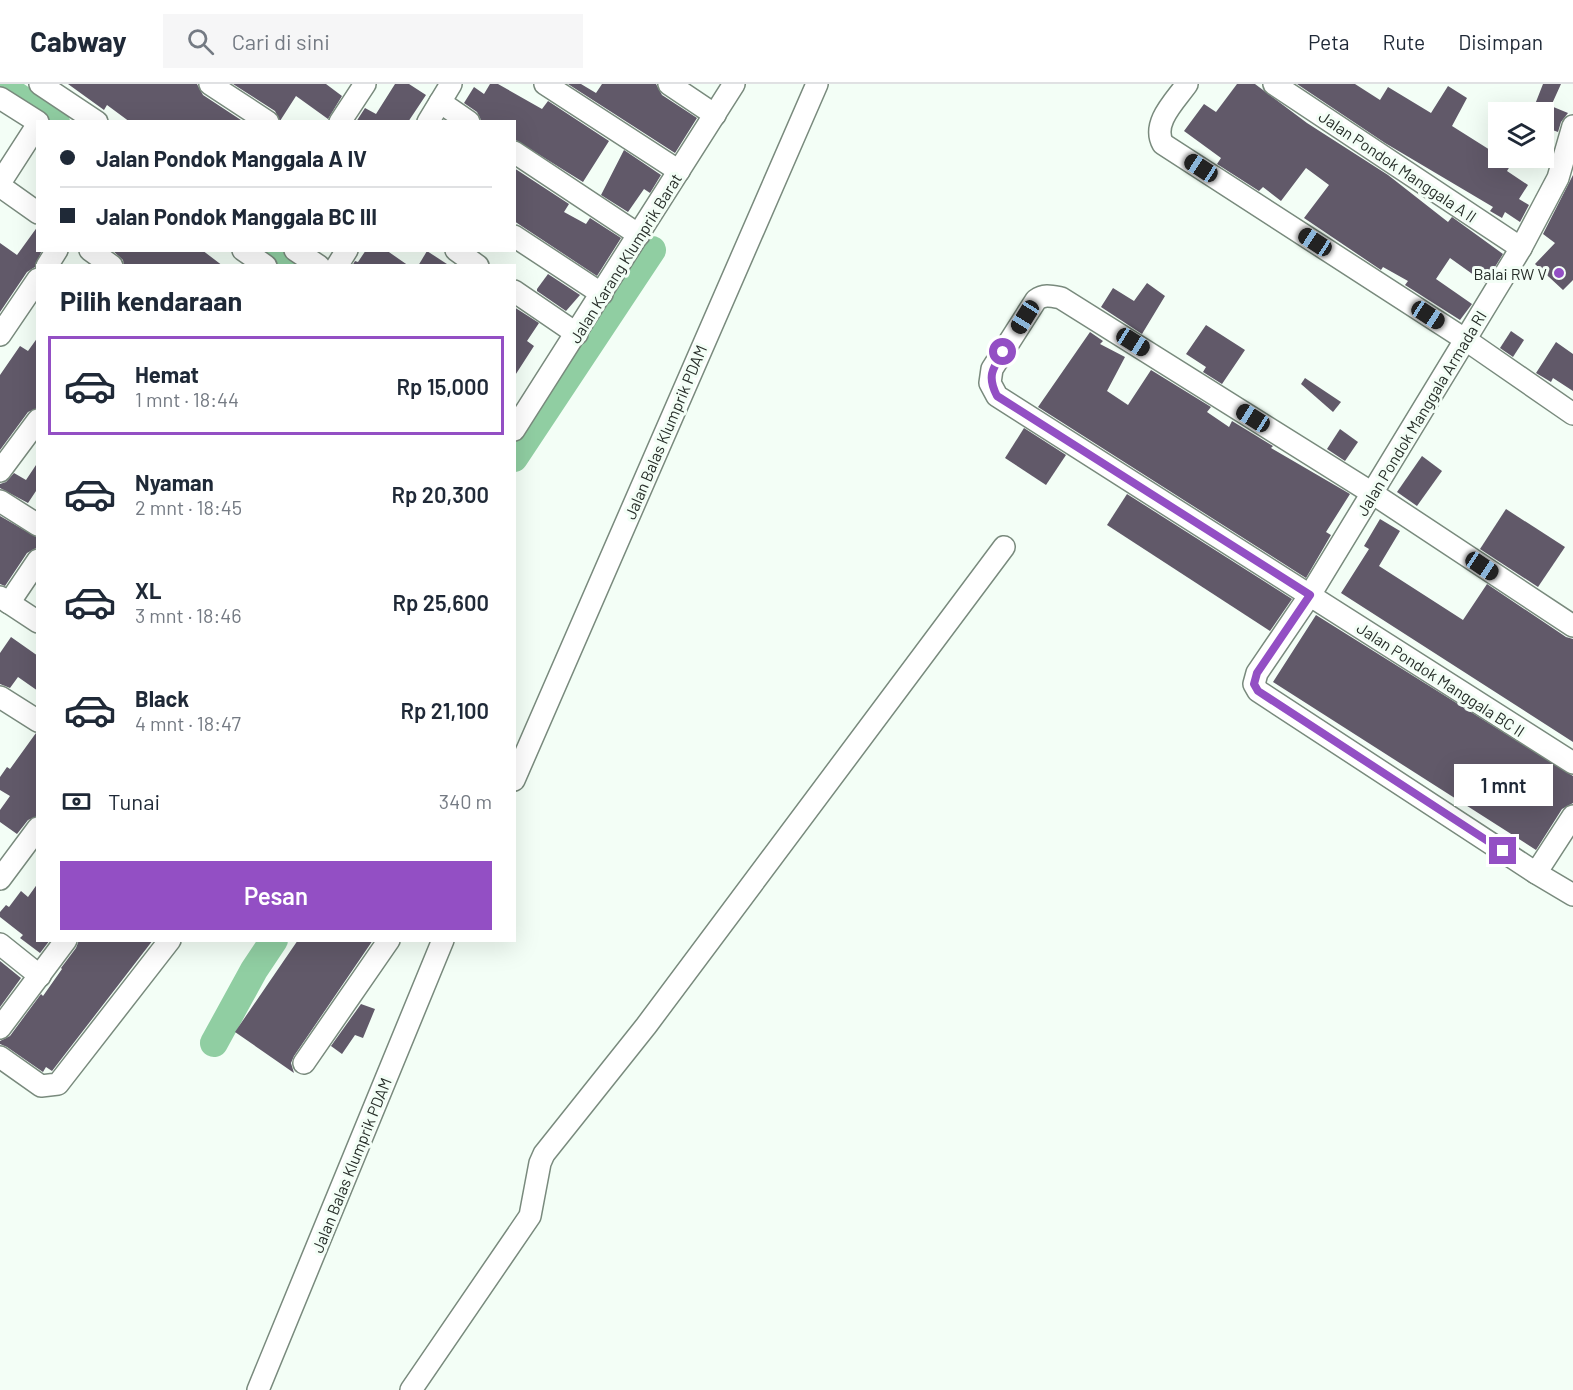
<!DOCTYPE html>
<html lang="id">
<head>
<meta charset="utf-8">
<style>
  :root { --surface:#fff; --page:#f6f6f7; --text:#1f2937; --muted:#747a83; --line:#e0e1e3; --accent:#934fc4 }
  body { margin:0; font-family:Barlow,sans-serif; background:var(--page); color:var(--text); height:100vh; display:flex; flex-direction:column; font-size:22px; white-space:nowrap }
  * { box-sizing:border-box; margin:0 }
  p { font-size:20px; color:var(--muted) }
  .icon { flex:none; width:33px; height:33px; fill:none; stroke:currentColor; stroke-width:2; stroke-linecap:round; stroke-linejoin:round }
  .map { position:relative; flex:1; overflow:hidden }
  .panel { position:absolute; left:36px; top:180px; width:480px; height:678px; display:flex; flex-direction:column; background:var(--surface); border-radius:0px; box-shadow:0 6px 24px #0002 }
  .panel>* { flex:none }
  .banner { position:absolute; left:36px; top:36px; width:480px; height:132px; border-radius:0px; box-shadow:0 6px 24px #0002; display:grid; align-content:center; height:132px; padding:0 24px; background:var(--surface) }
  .buttons { position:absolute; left:1488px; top:18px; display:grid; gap:12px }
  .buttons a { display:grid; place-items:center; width:66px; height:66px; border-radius:0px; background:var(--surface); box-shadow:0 6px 24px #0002; font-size:30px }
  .end { position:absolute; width:27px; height:27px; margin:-14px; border:8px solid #934fc4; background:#fff; box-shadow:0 0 0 3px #fff }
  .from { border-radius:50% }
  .bubble { position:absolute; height:42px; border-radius:0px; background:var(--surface); box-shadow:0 6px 24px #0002; font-size:20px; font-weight:600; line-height:42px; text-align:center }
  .car { position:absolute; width:18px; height:36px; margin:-18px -9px; border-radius:8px; box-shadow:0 0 4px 2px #0007; background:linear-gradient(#222 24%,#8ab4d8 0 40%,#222 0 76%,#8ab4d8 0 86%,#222 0) }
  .banner b { display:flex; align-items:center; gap:21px; height:57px; font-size:22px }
  .banner b+b { border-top:2px solid var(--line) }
  .banner i { width:15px; height:15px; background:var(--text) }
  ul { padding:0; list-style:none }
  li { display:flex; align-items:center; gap:18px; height:99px; margin:0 12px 9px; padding:0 12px; border:3px solid transparent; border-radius:0px }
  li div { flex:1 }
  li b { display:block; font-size:22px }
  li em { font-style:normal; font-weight:600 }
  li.selected { border-color:var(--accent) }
  li>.icon { width:54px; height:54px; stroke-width:1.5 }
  h2 { padding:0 24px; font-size:27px; line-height:72px }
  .pay { display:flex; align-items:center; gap:15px; height:66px; padding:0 24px; font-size:22px }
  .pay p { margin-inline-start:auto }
  .button { display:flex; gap:12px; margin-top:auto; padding:12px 24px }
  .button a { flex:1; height:69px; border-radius:0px; background:var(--accent); color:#fff; font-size:24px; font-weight:600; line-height:69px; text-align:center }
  header { display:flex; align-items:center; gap:36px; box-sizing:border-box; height:84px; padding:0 30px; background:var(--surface); border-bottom:2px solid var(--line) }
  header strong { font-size:28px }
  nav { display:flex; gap:33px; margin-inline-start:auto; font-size:21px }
  .search { width:420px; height:54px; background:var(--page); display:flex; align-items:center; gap:15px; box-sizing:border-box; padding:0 21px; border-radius:0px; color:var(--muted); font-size:22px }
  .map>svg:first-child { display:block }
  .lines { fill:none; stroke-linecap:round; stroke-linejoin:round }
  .river { stroke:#90cea2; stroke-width:28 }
  .building { fill:#615969 }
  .minor-casing { stroke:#798a7d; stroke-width:24 }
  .minor { stroke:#fff; stroke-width:21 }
  .route { stroke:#934fc4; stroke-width:8 }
  .poi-dot { fill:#934fc4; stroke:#f3fef6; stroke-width:2 }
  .labels { text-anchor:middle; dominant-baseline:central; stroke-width:6; stroke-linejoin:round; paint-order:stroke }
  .street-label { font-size:16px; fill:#272e29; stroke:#f3fef6 }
  .poi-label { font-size:16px; fill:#272e29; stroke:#f3fef6; text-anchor:end }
</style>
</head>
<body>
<header>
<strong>Cabway</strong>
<div class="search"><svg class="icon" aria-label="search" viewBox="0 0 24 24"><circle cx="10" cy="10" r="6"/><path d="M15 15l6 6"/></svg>Cari di sini</div>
<nav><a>Peta</a><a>Rute</a><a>Disimpan</a></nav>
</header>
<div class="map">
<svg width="1573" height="1306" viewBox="0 0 1573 1306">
  <rect width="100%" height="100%" fill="#f3fef6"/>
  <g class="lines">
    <g class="river">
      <polyline points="0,1 56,38"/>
      <polyline points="260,166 281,182"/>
      <polyline points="514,374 652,166"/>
      <polyline points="214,959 254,886 274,856"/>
    </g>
  </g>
  <g class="building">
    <polygon points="68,0 197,0 203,11 244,38 130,38 107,21 104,26"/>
    <polygon points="233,0 326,0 342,12 328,35 296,12 280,37 275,27"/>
    <polygon points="395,0 409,0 426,11 408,38 356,38 365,24 376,30"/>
    <polygon points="490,0 498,0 542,25 548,17 609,57 583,98 514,55 514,38 482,38 477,28 464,19 474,3 484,10"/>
    <polygon points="568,0 581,0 596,9 602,0 656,0 662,11 697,34 675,69"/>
    <polygon points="1237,0 1255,0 1307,39 1388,91 1448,138 1452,133 1503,170 1485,199 1450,174 1436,195 1472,220 1460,236 1405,201 1408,197 1383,183 1381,186 1304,134 1329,101 1306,84 1281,117 1263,103 1259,107 1217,80 1221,74 1184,47 1204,20 1216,28"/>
    <polygon points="1297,0 1355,0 1380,16 1388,3 1431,29 1448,2 1467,14 1452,42 1498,71 1498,74 1512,79 1507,87 1528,101 1519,115 1529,121 1520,138 1505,128 1502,134 1490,127 1493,123 1385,59"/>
    <polygon points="1543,0 1561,0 1551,22 1568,29 1561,38 1558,48 1544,43 1544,28 1532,28"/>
    <polygon points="624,66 661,91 650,109 644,105 628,128 601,111"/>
    <polygon points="514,84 569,120 564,128 586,140 590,134 621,154 597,192 514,137"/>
    <polygon points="1573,91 1573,196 1563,206 1535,180 1555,159 1543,150"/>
    <polygon points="38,142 38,166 42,166 35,183 27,188 0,228 0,159 17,171"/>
    <polygon points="112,166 202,166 223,182 124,182 123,176"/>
    <polygon points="366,166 386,166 409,182 352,182 355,177 358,178"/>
    <polygon points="427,167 450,182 418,182"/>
    <polygon points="548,190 580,211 566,227 537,207 537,205"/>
    <polygon points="1147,199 1165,212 1142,250 1101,223 1113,204 1134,217"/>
    <polygon points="514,223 539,239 527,257 534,262 514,293"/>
    <polygon points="1206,241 1245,266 1222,300 1203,288 1206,283 1186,270"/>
    <polygon points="1511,247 1524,256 1513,273 1500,264"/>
    <polygon points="1090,248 1103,257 1100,260 1125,273 1107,307 1128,321 1151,286 1211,323 1207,328 1229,343 1232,337 1273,362 1271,364 1350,410 1326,448 1331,451 1306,494 1038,323"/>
    <polygon points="38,253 38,324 28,328 0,366 0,291 20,262 28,267"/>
    <polygon points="1556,258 1573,270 1573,307 1553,294 1551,298 1536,289"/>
    <polygon points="1305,294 1341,318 1333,328 1301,300"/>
    <polygon points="1024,344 1066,371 1046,401 1005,374"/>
    <polygon points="1340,345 1358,358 1345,377 1327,365"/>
    <polygon points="1422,372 1442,387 1417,422 1397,408"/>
    <polygon points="38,378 38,404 28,419 0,404 0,400 6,398 14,389 26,396"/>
    <polygon points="1127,410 1292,515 1270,547 1107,441"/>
    <polygon points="1506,425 1565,463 1538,503 1480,465"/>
    <polygon points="0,432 38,454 38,463 27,469 5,502 0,500"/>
    <polygon points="1380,435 1400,447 1379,482 1463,536 1487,500 1566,553 1573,555 1573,658 1341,509 1369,465 1364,462"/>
    <polygon points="1316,531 1573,692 1573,719 1562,725 1536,766 1273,598"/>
    <polygon points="11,553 38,572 38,607 18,593 10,604 0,600 0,569"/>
    <polygon points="36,649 38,650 38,732 28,736 17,750 0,738 0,726 10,712 0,706 0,693 7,683 10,685"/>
    <polygon points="38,799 38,856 50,856 40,869 20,854 23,851 0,833 0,828 6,821 9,823 21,807 28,813"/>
    <polygon points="79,856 153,856 52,987 46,983 43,988 7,963 0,960 0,957 10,952 41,910 43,912 62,885 61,884 76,864"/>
    <polygon points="298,856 373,856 294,972 291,979 294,989 235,948"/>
    <polygon points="0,877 21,894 0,923"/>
    <polygon points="361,920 375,925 363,954 355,951 342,970 331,962"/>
  </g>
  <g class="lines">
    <g class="minor-casing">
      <g id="minor">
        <polyline points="40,0 97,38"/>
        <polyline points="210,0 268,38"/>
        <polyline points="545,0 679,87"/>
        <polyline points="669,0 715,31"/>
        <path d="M1187,0C1176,16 1151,39 1163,60L1466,256L1573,330"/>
        <polyline points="1274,0 1521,164"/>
        <polyline points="0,14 38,38"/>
        <polyline points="440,18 469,38"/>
        <polyline points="340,38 365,0"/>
        <polyline points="428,38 451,0"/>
        <polyline points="1573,42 1558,94 1521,164 1310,511 1257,589 1254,600 1258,607 1536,789 1573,732"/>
        <polyline points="514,68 639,151"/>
        <polyline points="0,99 38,40"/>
        <polyline points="0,102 38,129"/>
        <polyline points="514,152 602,210"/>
        <polyline points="90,166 112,182"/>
        <polyline points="243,166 266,182"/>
        <polyline points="295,166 319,182"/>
        <polyline points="456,166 478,182"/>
        <polyline points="47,182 57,166"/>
        <polyline points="337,182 347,166"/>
        <polyline points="514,207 577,250"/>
        <polyline points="0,251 38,195"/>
        <polyline points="514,346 734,0"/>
        <polyline points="0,387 38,336"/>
        <polyline points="0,417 38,441"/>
        <polyline points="0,513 38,538"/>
        <polyline points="9,519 38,476"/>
        <path d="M1573,542L1372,409L1061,214C1051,212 1044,210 1036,216L992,285L990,299L997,312L1573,679"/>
        <polyline points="0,613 38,637"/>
        <polyline points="514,696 817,0"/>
        <polyline points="1536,789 1573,811"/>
        <polyline points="0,795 38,744"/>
        <polyline points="0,860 40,892"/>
        <polyline points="0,944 66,856"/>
        <polyline points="0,973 41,1002 58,1000 170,856"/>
        <polyline points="304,979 389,856"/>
        <polyline points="258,1306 443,856"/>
        <polyline points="411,1306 530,1132 540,1079 544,1070 646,942 1004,463"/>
      </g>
    </g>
    <use href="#minor" class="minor"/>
  </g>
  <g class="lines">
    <path class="route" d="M1003,268C992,285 987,293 997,312L1310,511L1257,589L1254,600L1258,607L1503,767"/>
  </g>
  <circle class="poi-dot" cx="1559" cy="189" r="6"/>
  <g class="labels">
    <g class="street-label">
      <text transform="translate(1398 82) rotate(34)">Jalan Pondok Manggala A II</text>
      <text transform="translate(625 174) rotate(-58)">Jalan Karang Klumprik Barat</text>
      <text transform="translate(1421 329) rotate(-59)">Jalan Pondok Manggala Armada RI</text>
      <text transform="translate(665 348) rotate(-67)">Jalan Balas Klumprik PDAM</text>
      <text transform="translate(1441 595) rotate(33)">Jalan Pondok Manggala BC II</text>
      <text transform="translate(351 1081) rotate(-68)">Jalan Balas Klumprik PDAM</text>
    </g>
    <g class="poi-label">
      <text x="1547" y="189">Balai RW V</text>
    </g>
  </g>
</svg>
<div class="buttons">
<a><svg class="icon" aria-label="layers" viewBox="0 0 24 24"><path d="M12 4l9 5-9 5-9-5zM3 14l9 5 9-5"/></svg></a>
</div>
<i class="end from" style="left:1003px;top:268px"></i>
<i class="end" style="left:1503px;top:767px"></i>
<div class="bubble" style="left:1454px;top:680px;width:99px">1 mnt</div>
<i class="car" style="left:1201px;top:84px;rotate:303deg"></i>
<i class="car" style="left:1315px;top:158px;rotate:303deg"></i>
<i class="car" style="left:1428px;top:231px;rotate:123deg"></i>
<i class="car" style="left:1025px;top:233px;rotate:212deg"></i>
<i class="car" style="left:1133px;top:258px;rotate:122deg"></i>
<i class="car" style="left:1253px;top:334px;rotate:302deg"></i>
<i class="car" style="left:1482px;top:482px;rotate:124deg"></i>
<div class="banner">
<b><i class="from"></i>Jalan Pondok Manggala A IV</b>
<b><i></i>Jalan Pondok Manggala BC III</b>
</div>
<section class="panel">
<h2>Pilih kendaraan</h2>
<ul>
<li class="selected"><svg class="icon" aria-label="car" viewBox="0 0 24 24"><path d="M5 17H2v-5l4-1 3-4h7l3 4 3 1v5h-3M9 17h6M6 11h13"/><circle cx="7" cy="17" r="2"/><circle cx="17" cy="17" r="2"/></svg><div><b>Hemat</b><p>1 mnt · 18:44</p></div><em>Rp 15,000</em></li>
<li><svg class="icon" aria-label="car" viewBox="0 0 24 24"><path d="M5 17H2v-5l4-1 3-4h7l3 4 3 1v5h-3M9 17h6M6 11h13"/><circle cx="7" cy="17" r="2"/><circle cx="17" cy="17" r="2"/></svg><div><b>Nyaman</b><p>2 mnt · 18:45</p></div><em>Rp 20,300</em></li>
<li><svg class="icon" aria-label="car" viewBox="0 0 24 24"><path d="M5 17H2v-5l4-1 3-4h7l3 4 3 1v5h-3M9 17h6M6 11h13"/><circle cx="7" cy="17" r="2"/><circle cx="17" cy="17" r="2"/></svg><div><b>XL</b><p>3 mnt · 18:46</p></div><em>Rp 25,600</em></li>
<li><svg class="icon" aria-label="car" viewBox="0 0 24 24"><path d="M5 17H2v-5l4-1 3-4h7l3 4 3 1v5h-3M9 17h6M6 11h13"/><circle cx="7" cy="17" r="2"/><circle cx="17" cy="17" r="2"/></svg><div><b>Black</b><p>4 mnt · 18:47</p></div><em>Rp 21,100</em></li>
</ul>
<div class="pay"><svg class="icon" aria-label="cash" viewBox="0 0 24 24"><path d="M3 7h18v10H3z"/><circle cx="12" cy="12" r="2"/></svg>Tunai<p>340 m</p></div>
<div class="button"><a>Pesan</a></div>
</section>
</div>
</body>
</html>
